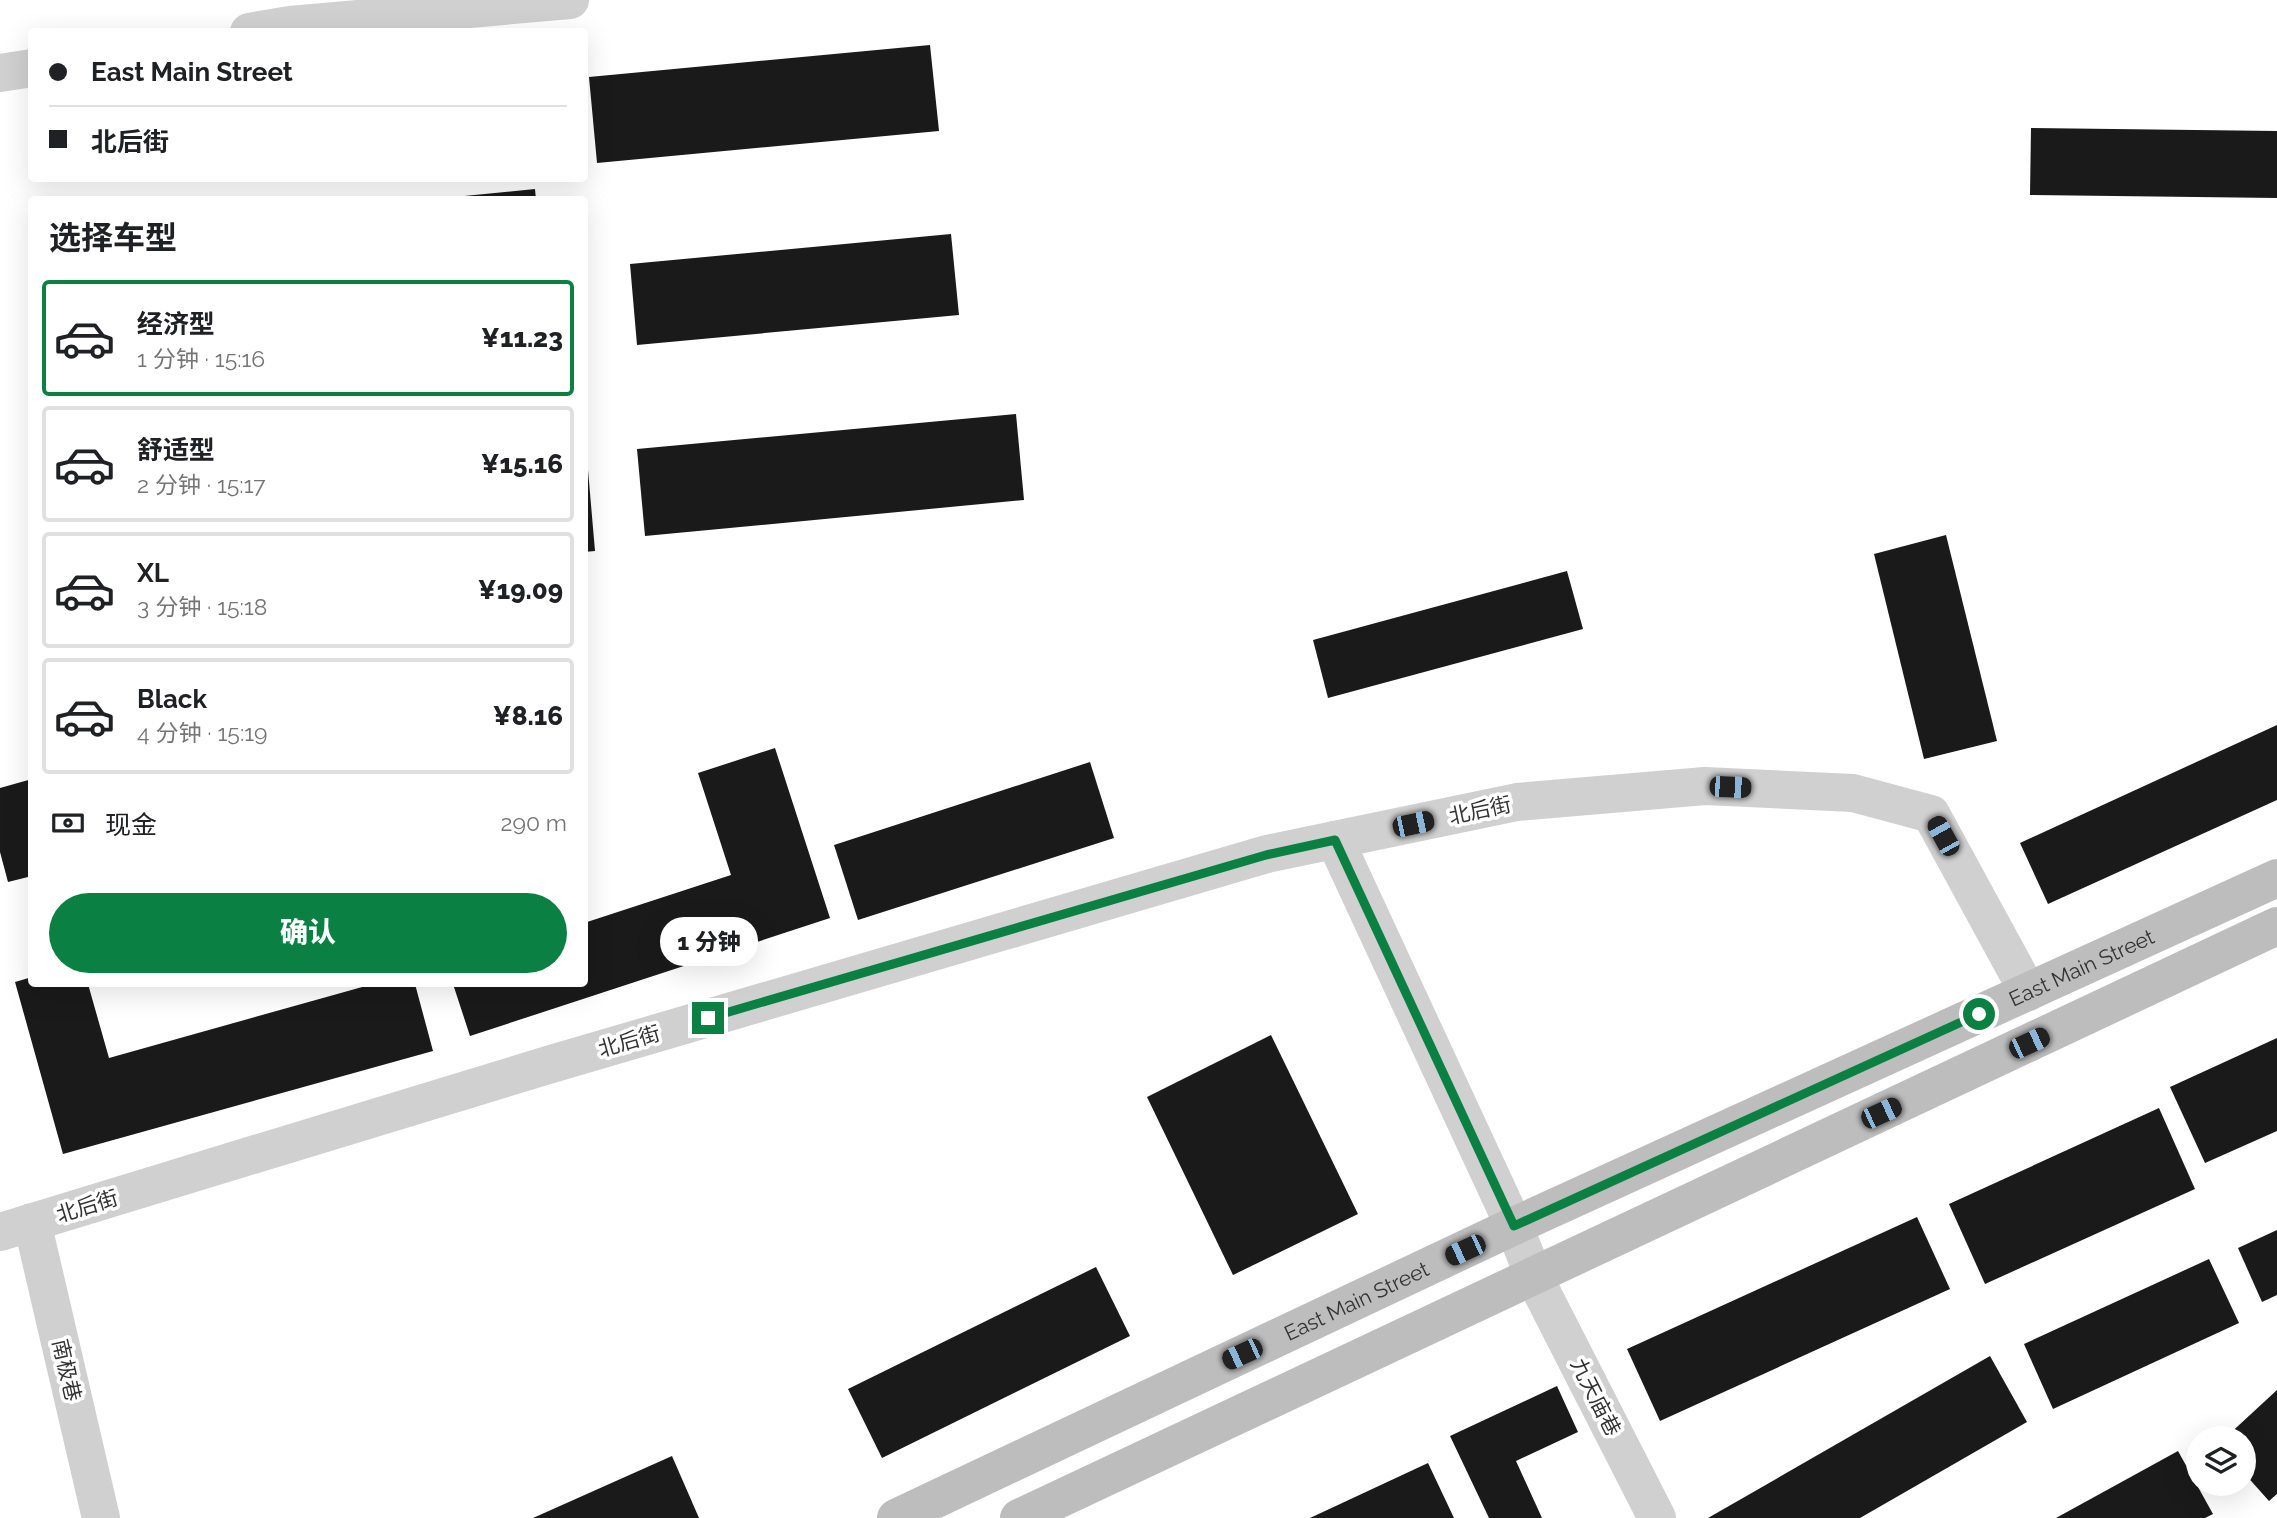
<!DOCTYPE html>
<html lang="zh">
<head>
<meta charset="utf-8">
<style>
  :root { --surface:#fff; --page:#f2f2f2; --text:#202124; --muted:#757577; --line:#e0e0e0; --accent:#0b8043 }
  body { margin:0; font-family:Raleway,"Noto Sans SC",sans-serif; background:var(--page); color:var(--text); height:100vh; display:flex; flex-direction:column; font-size:26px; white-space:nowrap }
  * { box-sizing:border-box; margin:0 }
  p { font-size:23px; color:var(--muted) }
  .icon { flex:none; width:38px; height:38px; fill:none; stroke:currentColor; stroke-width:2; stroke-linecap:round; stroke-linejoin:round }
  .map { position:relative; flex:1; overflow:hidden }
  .side { position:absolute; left:28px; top:196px; width:560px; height:791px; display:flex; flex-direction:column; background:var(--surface); border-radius:7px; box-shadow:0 7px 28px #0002 }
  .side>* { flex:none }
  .guide { position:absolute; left:28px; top:28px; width:560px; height:154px; border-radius:7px; box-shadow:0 7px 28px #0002; display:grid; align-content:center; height:154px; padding:0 21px; background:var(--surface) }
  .buttons { position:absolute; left:2186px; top:1426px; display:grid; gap:14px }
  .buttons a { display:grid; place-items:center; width:70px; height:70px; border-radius:50%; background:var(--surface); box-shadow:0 7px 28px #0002; font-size:35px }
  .end { position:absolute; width:32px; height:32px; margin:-16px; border:9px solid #0b8043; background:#fff; box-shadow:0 0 0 4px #fff }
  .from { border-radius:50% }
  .bubble { position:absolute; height:49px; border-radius:24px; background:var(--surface); box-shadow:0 7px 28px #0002; font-size:23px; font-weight:800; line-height:49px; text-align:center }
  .car { position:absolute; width:21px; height:42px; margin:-21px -10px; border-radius:9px; box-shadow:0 0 5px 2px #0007; background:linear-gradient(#222 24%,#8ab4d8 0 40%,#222 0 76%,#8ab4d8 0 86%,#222 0) }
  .guide b { display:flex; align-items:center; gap:24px; height:66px; font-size:26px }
  .guide b+b { border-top:2px solid var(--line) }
  .guide i { width:18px; height:18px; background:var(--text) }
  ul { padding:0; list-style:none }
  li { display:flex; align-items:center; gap:21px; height:116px; margin:0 14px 10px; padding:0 7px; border:4px solid var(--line); border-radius:7px }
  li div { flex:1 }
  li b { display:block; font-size:26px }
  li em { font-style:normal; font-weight:800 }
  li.current { border-color:var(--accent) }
  li>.icon { width:63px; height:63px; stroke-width:1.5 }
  h2 { padding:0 21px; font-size:32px; line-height:84px }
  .pay { display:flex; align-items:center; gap:18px; height:77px; padding:0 21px; font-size:26px }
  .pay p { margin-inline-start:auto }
  .primary-button { display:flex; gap:14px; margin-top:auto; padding:14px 21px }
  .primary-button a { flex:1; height:80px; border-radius:42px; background:var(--accent); color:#fff; font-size:28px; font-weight:800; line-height:80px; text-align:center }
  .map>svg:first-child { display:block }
  .building { fill:#1a1a1a }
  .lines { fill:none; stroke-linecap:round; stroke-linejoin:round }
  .street { stroke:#d0d0d0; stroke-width:38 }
  .secondary { stroke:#bdbdbd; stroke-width:38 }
  .route { stroke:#0b8043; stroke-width:9 }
  .labels { text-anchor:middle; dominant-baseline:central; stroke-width:7; stroke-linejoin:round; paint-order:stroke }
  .street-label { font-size:21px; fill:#333; stroke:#fff }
</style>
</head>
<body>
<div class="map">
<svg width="2277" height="1518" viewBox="0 0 2277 1518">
  <rect width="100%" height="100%" fill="#fff"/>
  <g class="building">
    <polygon points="930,45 939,131 597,163 589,77"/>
    <polygon points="2031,128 2277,131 2277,198 2030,195"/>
    <polygon points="535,189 536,200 444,200 444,198"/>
    <polygon points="951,234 959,315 637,345 630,264"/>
    <polygon points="1016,414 1024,500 645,536 637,449"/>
    <polygon points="584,470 588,470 595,551 584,552"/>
    <polygon points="1946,535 1997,741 1924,759 1874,554"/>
    <polygon points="1567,571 1583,629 1328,698 1313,640"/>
    <polygon points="2277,725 2277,800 2048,904 2020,843"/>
    <polygon points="775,748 830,918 470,1036 453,984 584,984 584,923 731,875 698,773"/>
    <polygon points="1090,762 1114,838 858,920 834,845"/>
    <polygon points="32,779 32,876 8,882 0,852 0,788"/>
    <polygon points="32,977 32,984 88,984 109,1058 373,984 415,984 433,1051 63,1154 15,982"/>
    <polygon points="1271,1035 1358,1214 1233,1275 1147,1097"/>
    <polygon points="2277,1038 2277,1131 2205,1163 2170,1087"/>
    <polygon points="2159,1108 2195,1189 1985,1284 1949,1204"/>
    <polygon points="1917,1217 1950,1289 1660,1421 1627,1349"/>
    <polygon points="2277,1230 2277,1295 2262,1302 2238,1248"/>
    <polygon points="2209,1259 2239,1323 2053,1409 2024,1344"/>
    <polygon points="1096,1267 1130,1336 882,1458 848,1389"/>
    <polygon points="1990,1356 2027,1422 1860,1518 1708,1518"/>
    <polygon points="1557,1386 1578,1432 1516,1461 1542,1518 1489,1518 1450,1436"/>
    <polygon points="2277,1390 2277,1494 2269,1501 2244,1473 2244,1438 2225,1438"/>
    <polygon points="2178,1451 2213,1514 2205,1518 2056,1518"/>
    <polygon points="672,1456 699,1518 533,1518"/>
    <polygon points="1428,1463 1454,1518 1310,1518"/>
  </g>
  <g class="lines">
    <g class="street">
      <polyline points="249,32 290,25 570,0"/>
      <polyline points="0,73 32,68"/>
      <polyline points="1335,840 1514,1226 1534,1277 1657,1518"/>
      <polyline points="32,1222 101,1518"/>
      <polyline points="0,1232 548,1065 1267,854 1517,802 1705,786 1853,793 1931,814 2028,992"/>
    </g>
    <g class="secondary">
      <path id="s1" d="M896,1518L1514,1226L2277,878"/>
      <polyline points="1019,1518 2277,926"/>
    </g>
  </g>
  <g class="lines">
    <polyline class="route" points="708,1018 1266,855 1335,840 1514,1226 1979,1014"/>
  </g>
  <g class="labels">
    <g class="street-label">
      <text transform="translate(1480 810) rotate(-12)">北后街</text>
      <text stroke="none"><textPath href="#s1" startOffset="1307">East Main Street</textPath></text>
      <text transform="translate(629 1041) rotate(-16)">北后街</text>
      <text transform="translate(87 1206) rotate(-17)">北后街</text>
      <text stroke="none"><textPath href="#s1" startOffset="509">East Main Street</textPath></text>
      <text transform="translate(67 1370) rotate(77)">南极巷</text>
      <text transform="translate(1596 1397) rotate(63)">九天庙巷</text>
    </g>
  </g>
</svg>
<div class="buttons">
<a><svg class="icon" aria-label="layers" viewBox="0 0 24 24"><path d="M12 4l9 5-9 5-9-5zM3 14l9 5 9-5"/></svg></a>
</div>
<i class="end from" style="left:1979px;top:1014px"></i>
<i class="end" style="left:708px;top:1018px"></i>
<div class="bubble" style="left:660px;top:917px;width:98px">1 分钟</div>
<i class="car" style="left:1730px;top:787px;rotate:92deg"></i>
<i class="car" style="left:1413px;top:824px;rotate:78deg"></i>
<i class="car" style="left:1943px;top:836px;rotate:331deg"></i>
<i class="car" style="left:2029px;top:1043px;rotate:65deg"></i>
<i class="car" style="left:1881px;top:1113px;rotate:65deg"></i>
<i class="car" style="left:1465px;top:1250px;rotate:245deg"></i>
<i class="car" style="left:1242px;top:1354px;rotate:245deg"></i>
<div class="guide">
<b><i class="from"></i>East Main Street</b>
<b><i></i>北后街</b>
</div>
<section class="side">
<h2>选择车型</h2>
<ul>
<li class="current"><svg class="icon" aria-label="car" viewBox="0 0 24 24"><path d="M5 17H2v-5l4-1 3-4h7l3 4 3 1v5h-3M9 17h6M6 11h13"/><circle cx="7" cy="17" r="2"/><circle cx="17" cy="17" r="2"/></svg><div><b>经济型</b><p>1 分钟 · 15:16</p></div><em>¥11.23</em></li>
<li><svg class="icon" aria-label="car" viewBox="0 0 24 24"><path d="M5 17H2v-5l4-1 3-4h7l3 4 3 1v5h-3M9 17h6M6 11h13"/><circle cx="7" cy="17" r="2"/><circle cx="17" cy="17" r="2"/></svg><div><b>舒适型</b><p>2 分钟 · 15:17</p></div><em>¥15.16</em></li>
<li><svg class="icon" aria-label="car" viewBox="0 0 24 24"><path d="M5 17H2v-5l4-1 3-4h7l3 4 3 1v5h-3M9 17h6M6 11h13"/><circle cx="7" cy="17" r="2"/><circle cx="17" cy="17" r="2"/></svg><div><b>XL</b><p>3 分钟 · 15:18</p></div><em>¥19.09</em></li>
<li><svg class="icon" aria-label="car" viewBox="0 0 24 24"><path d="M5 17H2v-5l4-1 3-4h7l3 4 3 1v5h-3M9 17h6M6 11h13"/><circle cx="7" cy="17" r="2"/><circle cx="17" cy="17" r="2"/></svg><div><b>Black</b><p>4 分钟 · 15:19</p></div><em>¥8.16</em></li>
</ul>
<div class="pay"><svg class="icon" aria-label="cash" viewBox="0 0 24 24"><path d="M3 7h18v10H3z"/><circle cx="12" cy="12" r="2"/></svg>现金<p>290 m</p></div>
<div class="primary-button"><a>确认</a></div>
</section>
</div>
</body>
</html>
